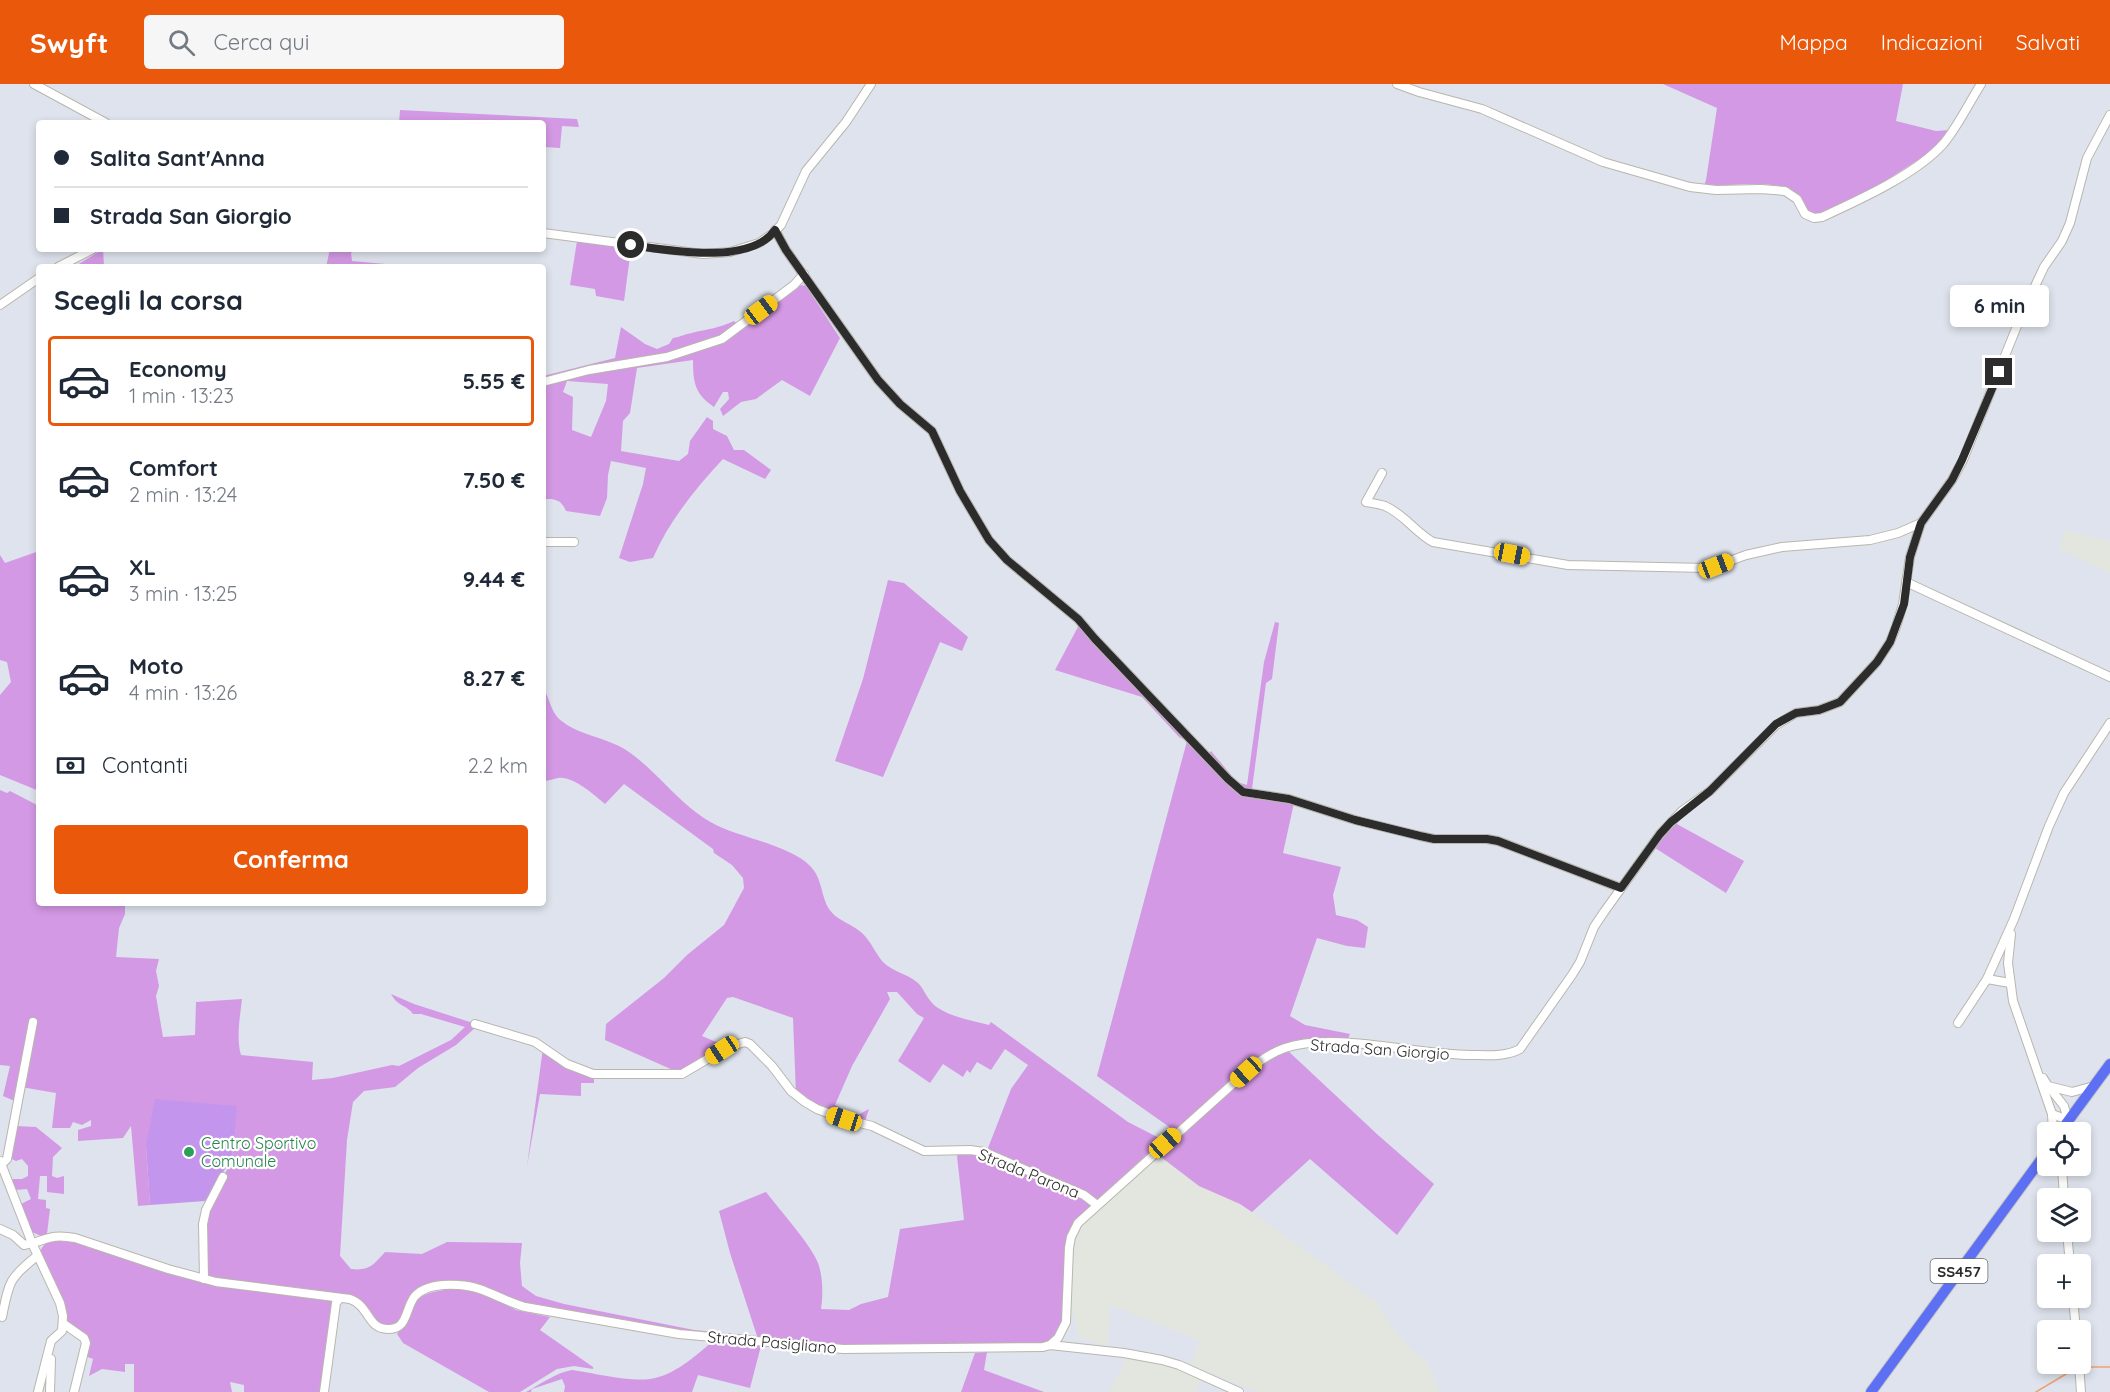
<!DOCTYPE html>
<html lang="it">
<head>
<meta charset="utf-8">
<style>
  :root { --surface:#fff; --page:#f6f6f7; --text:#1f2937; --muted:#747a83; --line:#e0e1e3; --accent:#ea580c }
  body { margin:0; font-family:Quicksand,sans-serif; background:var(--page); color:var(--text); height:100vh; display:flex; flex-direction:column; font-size:22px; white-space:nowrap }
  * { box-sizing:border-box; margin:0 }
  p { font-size:20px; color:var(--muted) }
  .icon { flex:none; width:33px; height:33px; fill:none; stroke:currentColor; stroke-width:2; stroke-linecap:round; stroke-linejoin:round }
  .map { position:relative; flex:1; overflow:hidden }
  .details { position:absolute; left:36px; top:180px; width:510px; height:642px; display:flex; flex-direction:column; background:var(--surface); border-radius:6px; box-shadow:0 3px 9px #0003 }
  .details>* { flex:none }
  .hud { position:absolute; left:36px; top:36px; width:510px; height:132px; border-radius:6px; box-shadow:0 3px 9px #0003; display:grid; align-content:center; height:132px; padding:0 18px; background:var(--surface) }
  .fabs { position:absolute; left:2037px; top:1038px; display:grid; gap:12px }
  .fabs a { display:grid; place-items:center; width:54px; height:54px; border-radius:6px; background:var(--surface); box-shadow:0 3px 9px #0003; font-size:30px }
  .end { position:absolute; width:27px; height:27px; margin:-14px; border:8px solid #2c2c2c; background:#fff; box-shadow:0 0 0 3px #fff }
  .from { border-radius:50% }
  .bubble { position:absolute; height:42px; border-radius:6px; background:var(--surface); box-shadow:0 3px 9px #0003; font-size:20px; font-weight:700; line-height:42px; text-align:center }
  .car { position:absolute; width:18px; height:36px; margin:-18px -9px; border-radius:8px; box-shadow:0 0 4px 2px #0007; background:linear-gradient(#f5c518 24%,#345 0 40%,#f5c518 0 76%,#345 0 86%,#f5c518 0) }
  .hud b { display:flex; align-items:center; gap:21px; height:57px; font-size:22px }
  .hud b+b { border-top:2px solid var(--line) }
  .hud i { width:15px; height:15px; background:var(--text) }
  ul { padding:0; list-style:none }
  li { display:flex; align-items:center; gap:18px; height:90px; margin:0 12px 9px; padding:0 6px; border:3px solid transparent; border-radius:6px }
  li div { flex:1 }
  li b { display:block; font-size:22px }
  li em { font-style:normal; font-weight:700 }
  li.active { border-color:var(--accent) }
  li>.icon { width:54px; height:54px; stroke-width:1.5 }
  h2 { padding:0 18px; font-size:27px; line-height:72px }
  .pay { display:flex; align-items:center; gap:15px; height:66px; padding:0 18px; font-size:22px }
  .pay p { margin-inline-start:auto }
  .primary-button { display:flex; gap:12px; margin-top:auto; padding:12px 18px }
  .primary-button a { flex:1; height:69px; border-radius:6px; background:var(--accent); color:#fff; font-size:24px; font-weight:700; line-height:69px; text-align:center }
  header { display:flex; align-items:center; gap:36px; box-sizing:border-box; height:84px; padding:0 30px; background:var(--accent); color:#fff }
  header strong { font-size:28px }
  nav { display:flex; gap:33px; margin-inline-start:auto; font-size:21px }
  .search { width:420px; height:54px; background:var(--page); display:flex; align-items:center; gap:15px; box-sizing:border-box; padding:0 21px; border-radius:6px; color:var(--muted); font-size:22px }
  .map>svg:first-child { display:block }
  .industrial { fill:#e3e6de }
  .green { fill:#d499e5; fill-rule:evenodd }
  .pitch { fill:#c495ec }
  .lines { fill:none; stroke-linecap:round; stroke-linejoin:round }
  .stream { stroke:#f1a16f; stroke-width:1.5 }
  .minor-casing { stroke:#b8b7ab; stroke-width:10 }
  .major-casing { stroke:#c4c4c4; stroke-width:12 }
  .minor { stroke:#fff; stroke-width:8 }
  .major { stroke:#5d6ff3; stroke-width:10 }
  .route { stroke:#2c2c2c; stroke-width:8 }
  .leisure-dot { fill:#2e9e5b; stroke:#fff; stroke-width:2 }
  .labels { text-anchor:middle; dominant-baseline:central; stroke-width:4.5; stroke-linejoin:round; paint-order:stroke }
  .shield { fill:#fff; stroke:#6b6b6b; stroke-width:1.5 }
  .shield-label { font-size:15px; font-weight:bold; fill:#2c2c2c }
  .street-label { font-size:16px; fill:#2c2c2c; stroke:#fff }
  .leisure-label { font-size:16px; fill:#27864d; stroke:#fff; text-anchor:start }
</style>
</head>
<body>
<header>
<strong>Swyft</strong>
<div class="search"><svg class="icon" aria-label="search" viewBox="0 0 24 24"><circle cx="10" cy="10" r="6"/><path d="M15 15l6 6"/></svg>Cerca qui</div>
<nav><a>Mappa</a><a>Indicazioni</a><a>Salvati</a></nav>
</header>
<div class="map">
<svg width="2110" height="1308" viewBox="0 0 2110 1308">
  <rect width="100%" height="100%" fill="#dee3ed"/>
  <g class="industrial">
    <polygon points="2065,446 2110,457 2110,489 2059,465"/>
    <polygon points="1157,1070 1199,1102 1241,1120 1377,1219 1395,1247 1412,1266 1426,1277 1440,1308 1259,1308 1190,1281 1200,1257 1111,1221 1107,1262 1079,1254 1072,1220 1072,1188 1077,1155 1082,1142"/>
    <polygon points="1128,1272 1179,1284 1202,1297 1196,1308 1109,1308"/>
  </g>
  <g class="green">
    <path d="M1663,0H1903L1896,37L1936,47L1950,46L1929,69L1871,106L1821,130H1809C1805,123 1800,111 1793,107C1771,95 1729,102 1704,102L1706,96L1717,24Z"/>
    <polygon points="400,26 577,35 579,43 562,42 560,64 543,63 543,39 399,39"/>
    <polygon points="577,157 631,165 624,217 596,212 595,205 570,201"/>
    <polygon points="103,165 104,182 74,183"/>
    <polygon points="330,165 356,165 351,169 352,177 385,180 385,183 326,183"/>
    <path d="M801,201L806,202L840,254L810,312L782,296L756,315L741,318L723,332L720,325L729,315L728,308H723L714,323C695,310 693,299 693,276L637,284L630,329L623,337L621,367L679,377L688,370L690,357L707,333L713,337V345L727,352L734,366H744L771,386L765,395L723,375C696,404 669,437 653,474L630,478L619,474L643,400L646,384L611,377L608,391L607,414L600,432L566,427C561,415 555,415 543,415V292L615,274L621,243L645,260L657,265L669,260L673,254C680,253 685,250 692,249C707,245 720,244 734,237L743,245ZM567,297L608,300L606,317L591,353L572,346L573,313L563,308Z"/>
    <polygon points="39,467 39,707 0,691 0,611 11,598 7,578 0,576 0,471 5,479"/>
    <polygon points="888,496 904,499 968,553 962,567 940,558 883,693 835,677 863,595"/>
    <polygon points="1275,538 1279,539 1272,595 1266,599 1252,705 1261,708 1298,713 1294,719 1283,769 1341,783 1333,811 1336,831 1357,836 1368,843 1365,864 1347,862 1317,854 1290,932 1305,941 1350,950 1347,957 1284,962 1175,1047 1097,992 1187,657 1179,653 1142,613 1055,586 1079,541 1206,673 1211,667 1237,698 1247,701 1264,578"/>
    <path d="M543,604C551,616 550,629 563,638C581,652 610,654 629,668C660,690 682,724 716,741C742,754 792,762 811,783C822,794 821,812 829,825C836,836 852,840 862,849C871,857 875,869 883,878C893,888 908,890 918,899C925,906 928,918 938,924C952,933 973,937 989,941L991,938L1128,1038L1163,1056L1090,1122L1074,1140L1063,1240L1057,1252L1047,1260L877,1263L759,1255L679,1247L526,1221L461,1199L420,1206L402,1234L393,1242H383L370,1231L362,1218L354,1214L319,1209L314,1206L285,1202L273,1203L206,1192L203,1140L232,1074L236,1022L146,1062L150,1121L138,1122L131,1042L123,1054L78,1057V1046L91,1042V1036L82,1041L73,1038L70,1044H52L56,1009L21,1003L17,1018L3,1012L10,982L0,981V706L7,709L10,707L39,722V819H125V830L119,844L116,873L159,875L156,887L159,902L156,912L163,953L195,951L196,918L242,915C240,933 236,954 241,971L313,978L312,996L333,994L392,981L399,982L451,956L465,943L421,930H413C406,920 399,924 391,910L414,920L473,939L476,943L456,961L418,984L395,1003L364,1007L353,1018L347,1056L340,1172L351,1185C370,1187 373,1181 385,1168L422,1170L447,1158L522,1159L520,1179L522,1202L536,1212L564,1220L694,1246L757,1252L730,1169L719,1127L766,1108C778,1124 815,1165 819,1182C823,1195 823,1212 821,1225L849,1226L861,1220L888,1213L900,1145L964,1136L957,1072L959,1069L988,1072V1064L1011,1005L1028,981L1005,965L991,986L977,978L970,989L967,986L963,993L943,980L930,999L898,977L924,934L917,930L897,908H887L890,915L852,982L835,1021L856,1032L869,1025L864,1040L856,1039L796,1011L793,934L733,913L727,914L702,952L728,963L682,990L605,956L606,940L664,894L687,871L724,841L744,804L743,794L732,781L714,769L713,765L624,700L605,720C595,712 574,692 558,694C552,695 549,697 543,697Z"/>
    <polygon points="1675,739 1744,777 1726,809 1655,764"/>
    <polygon points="543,964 594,993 594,999 581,999 581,1012 540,1010 527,1082"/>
    <polygon points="1286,965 1378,1051 1434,1100 1397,1151 1310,1075 1252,1128 1240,1120 1199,1102 1157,1070 1247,989"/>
    <polygon points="16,1042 36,1043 62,1064 53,1073 52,1092 57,1094 64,1092 64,1110 47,1108 47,1092 40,1092 38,1115 46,1116 46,1124 50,1125 47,1150 43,1153 30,1147 21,1120 31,1115 27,1105 15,1106 12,1095 22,1095 28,1092 28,1082 22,1075 16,1077 10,1074"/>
    <path d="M64,1154L211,1200L333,1217L322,1308H244V1301L230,1298L232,1308H134V1280H125V1288L102,1285L89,1292L93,1275L85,1272L87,1264L65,1239L39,1171C43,1157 51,1156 64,1154Z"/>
    <path d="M451,1205L474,1207L487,1211L516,1226L550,1233L540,1246L593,1283V1285L574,1282L557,1285L520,1308H489L403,1259L397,1250C423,1222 402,1211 451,1205Z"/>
    <path d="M713,1257L761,1262L750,1304L698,1291L692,1308H564L565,1302L562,1295L532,1305L531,1308H526C541,1300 555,1289 572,1286C593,1289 630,1298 650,1295C673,1292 696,1272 713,1257Z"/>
    <polygon points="987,1268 984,1286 1044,1308 961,1308 975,1269"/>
  </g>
  <polygon class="pitch" points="155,1015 237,1022 232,1074 205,1117 150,1121 146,1062"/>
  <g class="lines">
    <g class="stream">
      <polyline points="2084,1283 2110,1283"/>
      <polyline points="2036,1308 2076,1284"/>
    </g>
    <g class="minor-casing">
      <g id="minor">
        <polyline points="34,0 106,39"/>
        <path d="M1397,0L1419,8L1482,25L1603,78L1690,103L1716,106L1761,105L1785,107L1797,115L1805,130L1814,134L1822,133C1859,116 1917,90 1944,59C1958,42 1969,19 1981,0"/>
        <polyline points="775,146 786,166 878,296 900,320 932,347 960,407 989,456 1007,476 1078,535 1095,555 1228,695 1243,708 1289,715 1355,736 1420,752 1434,755 1487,755 1498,757 1621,804"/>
        <polyline points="543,149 703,170 730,168 759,159 772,150 781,141 806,87 846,38 871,0"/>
        <polyline points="58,183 93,165"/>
        <polyline points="0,221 39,194"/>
        <polyline points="543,298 589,286 667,273 722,255 794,201 804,190"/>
        <path d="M1382,389L1366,418C1372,419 1379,420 1385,422C1404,430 1416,449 1433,458L1568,481L1706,484L1716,482L1746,471L1782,463L1870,456L1898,449L1921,439"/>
        <polyline points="543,458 574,458"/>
        <polyline points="1906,498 2110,593"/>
        <polyline points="2011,850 2008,879 2013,917 2052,1030 2053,1048"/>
        <polyline points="1987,895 2010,899"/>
        <polyline points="1958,939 1987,895 2014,835 2049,742 2064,709 2110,639"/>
        <polyline points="475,940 535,958 567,980 593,990 682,990 728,963 745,958 750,960 772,982 791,1007 805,1018 817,1025 844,1035 872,1042 924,1067 970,1066 984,1068 1084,1111 1097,1121"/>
        <polyline points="2043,994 2048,1002 2072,1008 2094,1002"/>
        <polyline points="2049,1003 2064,1022 2068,1036 2052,1030"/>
        <polyline points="0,1077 32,1159 60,1219 63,1232 62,1247 51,1257 38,1308"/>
        <polyline points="2,1080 7,1075 33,938"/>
        <polyline points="2062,1082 2064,1114"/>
        <path d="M0,1145L13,1151L24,1161C47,1157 48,1149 75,1154L168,1185L216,1198L350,1215C370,1222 367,1245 388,1245C408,1246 405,1224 415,1212C425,1201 445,1200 459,1201C483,1202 502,1217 525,1223L679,1250L843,1265L1043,1263L1050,1261L1124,1269L1162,1276L1179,1281L1239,1308"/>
        <polyline points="2067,1148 2070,1180"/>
        <polyline points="204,1195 203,1140 206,1126 223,1093"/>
        <polyline points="2073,1214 2076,1246"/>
        <path d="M0,1232L2,1233C9,1198 9,1194 37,1172"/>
        <polyline points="64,1240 84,1254 86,1259 74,1308"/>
        <path d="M1050,1261L1058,1254L1066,1238L1069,1164L1071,1153L1078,1139L1246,988C1258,978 1270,969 1285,964C1334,947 1416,971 1470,971C1486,971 1506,973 1520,965L1572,891L1580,878L1594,843L1604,828L1660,750L1682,727L1710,707L1776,641L1796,629L1819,626L1840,618L1877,578L1890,558L1896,543L1903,520L1910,473L1921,439L1952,396L1963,376L2021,232L2044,183L2062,157L2070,139L2087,74L2110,31"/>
        <polyline points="2079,1280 2081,1308"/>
        <polyline points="50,1308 51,1275"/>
        <polyline points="324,1308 336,1219 339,1215"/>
      </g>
    </g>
    <g class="major-casing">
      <g id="major">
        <polyline points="2060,1048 2110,980"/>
        <polyline points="1871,1308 2048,1066"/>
      </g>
    </g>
    <use href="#minor" class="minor"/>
    <use href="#major" class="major"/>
  </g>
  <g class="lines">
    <path class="route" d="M631,161C667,166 750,182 775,146L786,166L878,296L900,320L932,347L960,407L989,456L1007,476L1078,535L1095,555L1228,695L1243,708L1289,715L1355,736L1420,752L1434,755H1487L1498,757L1621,804L1660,750L1671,738L1710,707L1776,640L1796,629L1819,626L1840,618L1877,578L1890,558L1900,531L1904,520L1910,473L1921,439L1952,396L1962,376L1999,288"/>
  </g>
  <circle class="leisure-dot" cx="189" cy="1068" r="6"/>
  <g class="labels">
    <rect class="shield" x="1930.5" y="1175" width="57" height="24" rx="4.5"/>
    <g class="shield-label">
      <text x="1959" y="1187">SS457</text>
    </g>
    <g class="street-label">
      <text transform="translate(1380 965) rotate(4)">Strada San Giorgio</text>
      <text transform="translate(1029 1089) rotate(22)">Strada Parona</text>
      <text transform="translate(772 1258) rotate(5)">Strada Pasigliano</text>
    </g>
    <g class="leisure-label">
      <text x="201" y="1059">Centro Sportivo<tspan x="201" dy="18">Comunale</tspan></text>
    </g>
  </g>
</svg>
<div class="fabs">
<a><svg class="icon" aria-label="locate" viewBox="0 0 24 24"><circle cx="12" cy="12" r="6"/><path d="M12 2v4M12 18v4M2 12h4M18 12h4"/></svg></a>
<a><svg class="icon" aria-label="layers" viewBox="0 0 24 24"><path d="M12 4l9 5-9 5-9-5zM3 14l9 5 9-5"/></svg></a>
<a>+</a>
<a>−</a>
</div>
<i class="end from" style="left:631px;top:161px"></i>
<i class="end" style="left:1999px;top:288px"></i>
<div class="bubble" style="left:1950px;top:201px;width:99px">6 min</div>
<i class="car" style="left:761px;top:226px;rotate:53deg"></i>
<i class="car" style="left:1512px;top:470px;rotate:101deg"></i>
<i class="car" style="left:1716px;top:482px;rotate:69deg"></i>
<i class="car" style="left:722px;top:966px;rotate:237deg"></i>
<i class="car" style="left:1246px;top:988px;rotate:228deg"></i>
<i class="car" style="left:844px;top:1035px;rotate:288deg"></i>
<i class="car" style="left:1165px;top:1059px;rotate:49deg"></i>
<div class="hud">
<b><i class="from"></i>Salita Sant'Anna</b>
<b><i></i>Strada San Giorgio</b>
</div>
<section class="details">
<h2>Scegli la corsa</h2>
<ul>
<li class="active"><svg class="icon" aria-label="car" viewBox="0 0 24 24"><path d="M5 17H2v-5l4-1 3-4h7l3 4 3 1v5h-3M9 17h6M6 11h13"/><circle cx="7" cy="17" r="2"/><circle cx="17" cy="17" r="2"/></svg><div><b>Economy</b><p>1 min · 13:23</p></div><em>5.55 €</em></li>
<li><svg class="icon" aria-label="car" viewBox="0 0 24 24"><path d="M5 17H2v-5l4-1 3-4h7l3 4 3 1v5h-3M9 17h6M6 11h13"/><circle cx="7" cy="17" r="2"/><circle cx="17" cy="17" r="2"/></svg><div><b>Comfort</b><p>2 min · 13:24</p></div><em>7.50 €</em></li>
<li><svg class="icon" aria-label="car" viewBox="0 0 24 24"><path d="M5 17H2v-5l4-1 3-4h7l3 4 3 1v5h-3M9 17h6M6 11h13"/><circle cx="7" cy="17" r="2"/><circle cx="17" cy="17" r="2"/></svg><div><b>XL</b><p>3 min · 13:25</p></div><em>9.44 €</em></li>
<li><svg class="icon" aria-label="car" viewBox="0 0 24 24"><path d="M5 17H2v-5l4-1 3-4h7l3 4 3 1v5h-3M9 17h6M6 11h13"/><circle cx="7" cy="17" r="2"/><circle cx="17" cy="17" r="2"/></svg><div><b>Moto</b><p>4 min · 13:26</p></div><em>8.27 €</em></li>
</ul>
<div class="pay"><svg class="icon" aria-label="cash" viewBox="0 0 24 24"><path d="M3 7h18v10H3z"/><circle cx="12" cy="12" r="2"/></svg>Contanti<p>2.2 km</p></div>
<div class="primary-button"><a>Conferma</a></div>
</section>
</div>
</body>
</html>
